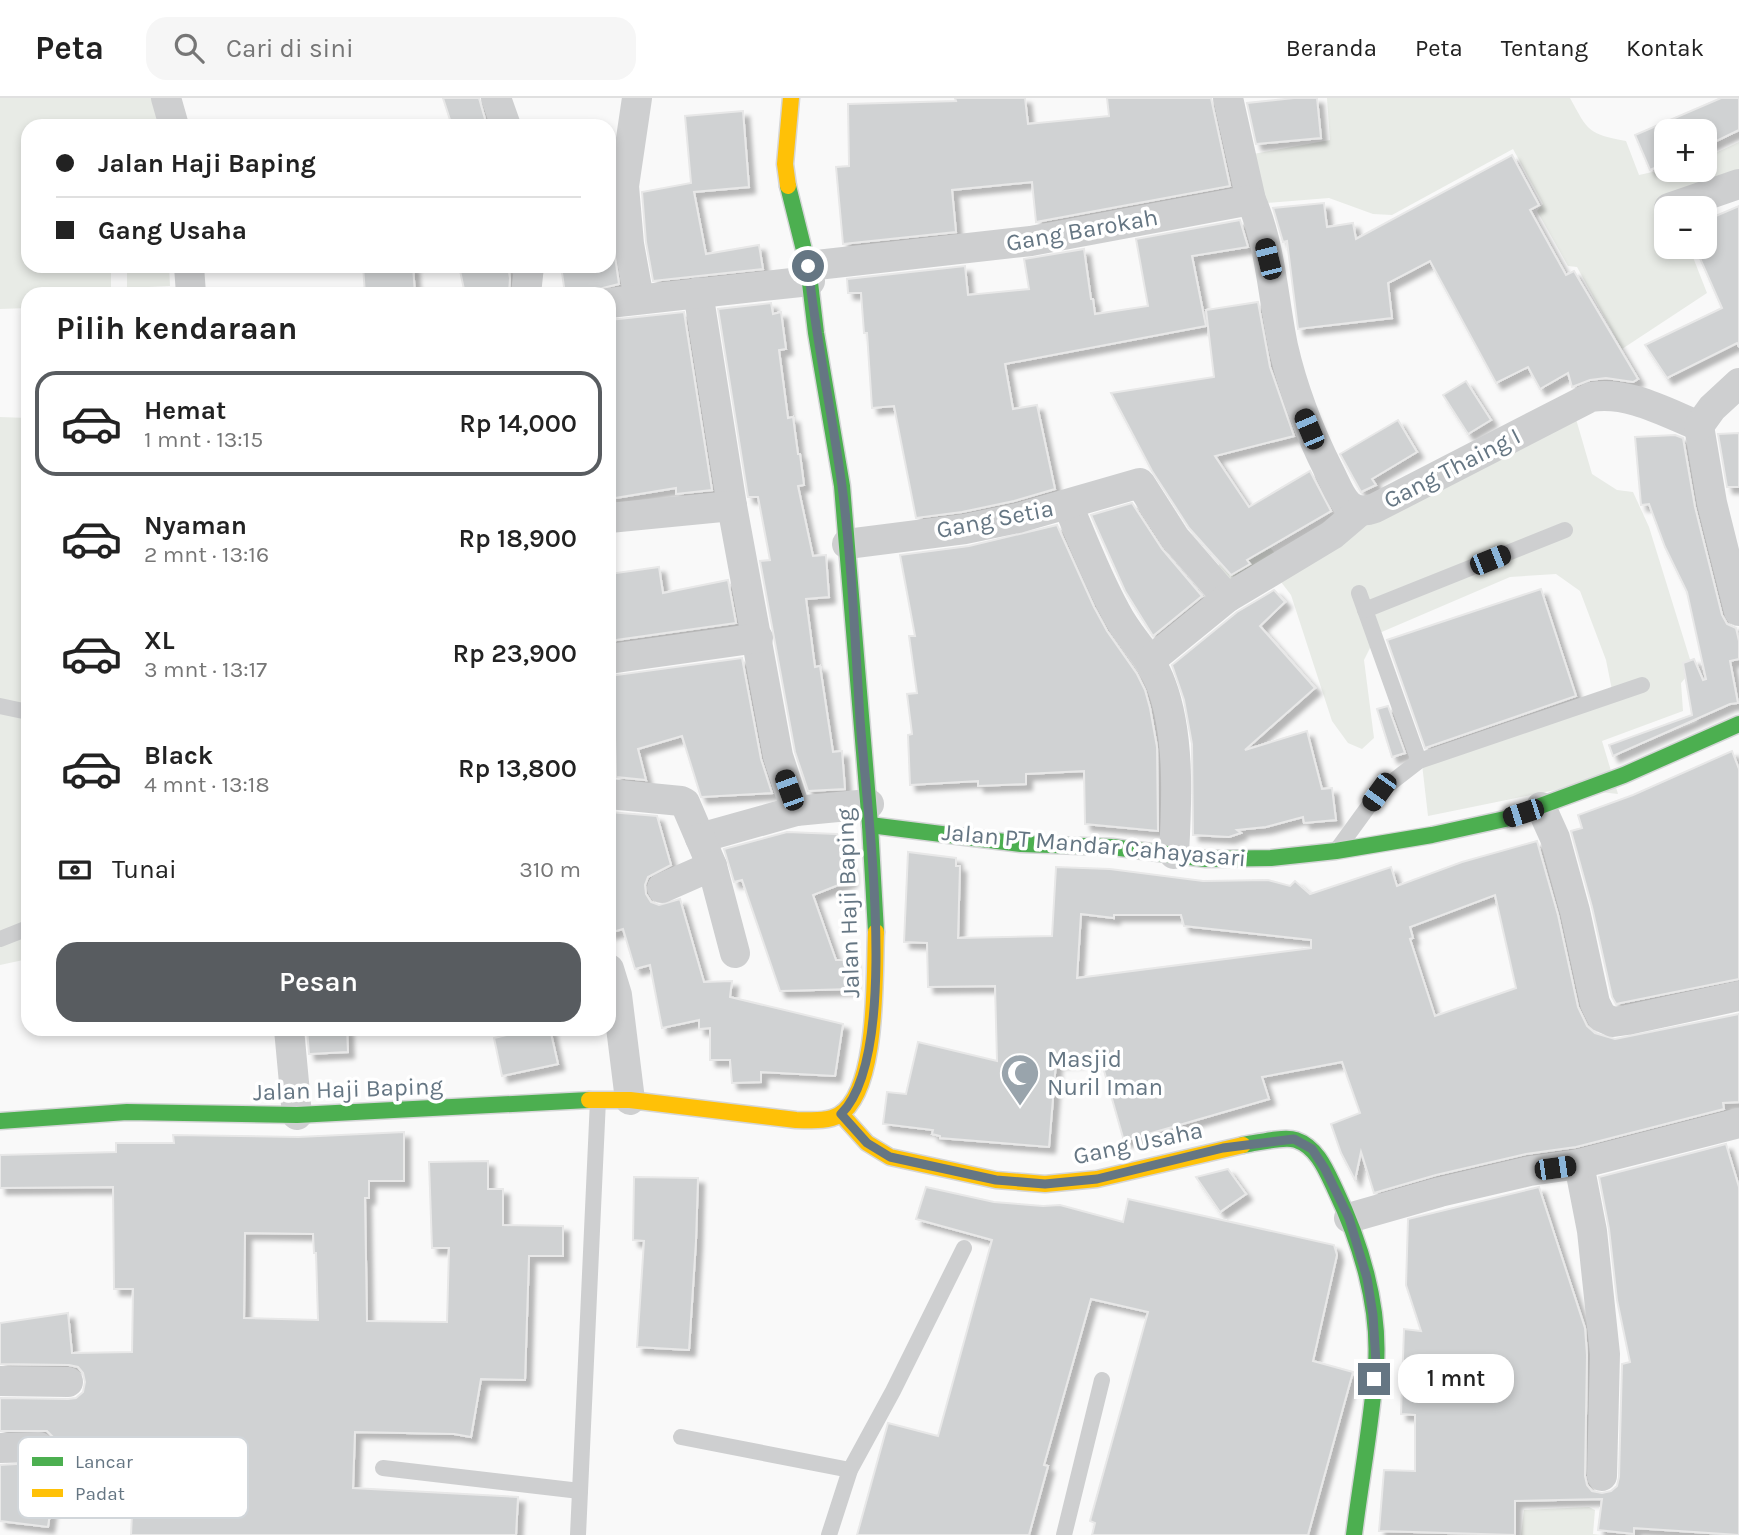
<!DOCTYPE html>
<html lang="id">
<head>
<meta charset="utf-8">
<style>
  :root { --surface:#fff; --page:#f6f6f6; --text:#222; --muted:#767676; --line:#e0e0e0; --accent:#585c60 }
  body { margin:0; font-family:Karla,sans-serif; background:var(--page); color:var(--text); height:100vh; display:flex; flex-direction:column; font-size:26px; white-space:nowrap }
  * { box-sizing:border-box; margin:0 }
  p { font-size:23px; color:var(--muted) }
  .icon { flex:none; width:38px; height:38px; fill:none; stroke:currentColor; stroke-width:2; stroke-linecap:round; stroke-linejoin:round }
  .map { position:relative; flex:1; overflow:hidden }
  .side { position:absolute; left:21px; top:189px; width:595px; height:749px; display:flex; flex-direction:column; background:var(--surface); border-radius:21px; box-shadow:0 4px 10px #0003 }
  .side>* { flex:none }
  .banner { position:absolute; left:21px; top:21px; width:595px; height:154px; border-radius:21px; box-shadow:0 4px 10px #0003; display:grid; align-content:center; height:154px; padding:0 35px; background:var(--surface) }
  .tools { position:absolute; left:1654px; top:21px; display:grid; gap:14px }
  .tools a { display:grid; place-items:center; width:63px; height:63px; border-radius:14px; background:var(--surface); box-shadow:0 4px 10px #0003; font-size:35px }
  .end { position:absolute; width:32px; height:32px; margin:-16px; border:9px solid #657683; background:#fff; box-shadow:0 0 0 4px #fff }
  .from { border-radius:50% }
  .bubble { position:absolute; height:49px; border-radius:21px; background:var(--surface); box-shadow:0 4px 10px #0003; font-size:23px; font-weight:600; line-height:49px; text-align:center }
  .car { position:absolute; width:21px; height:42px; margin:-21px -10px; border-radius:9px; box-shadow:0 0 5px 2px #0007; background:linear-gradient(#222 24%,#8ab4d8 0 40%,#222 0 76%,#8ab4d8 0 86%,#222 0) }
  .banner b { display:flex; align-items:center; gap:24px; height:66px; font-size:26px }
  .banner b+b { border-top:2px solid var(--line) }
  .banner i { width:18px; height:18px; background:var(--text) }
  ul { padding:0; list-style:none }
  li { display:flex; align-items:center; gap:21px; height:105px; margin:0 14px 10px; padding:0 21px; border:4px solid transparent; border-radius:21px }
  li div { flex:1 }
  li b { display:block; font-size:26px }
  li em { font-style:normal; font-weight:600 }
  li.active { border-color:var(--accent) }
  li>.icon { width:63px; height:63px; stroke-width:1.5 }
  h2 { padding:0 35px; font-size:32px; line-height:84px }
  .pay { display:flex; align-items:center; gap:18px; height:77px; padding:0 35px; font-size:26px }
  .pay p { margin-inline-start:auto }
  .action { display:flex; gap:14px; margin-top:auto; padding:14px 35px }
  .action a { flex:1; height:80px; border-radius:21px; background:var(--accent); color:#fff; font-size:28px; font-weight:600; line-height:80px; text-align:center }
  header { display:flex; align-items:center; gap:42px; box-sizing:border-box; height:98px; padding:0 35px; background:var(--surface); border-bottom:2px solid var(--line) }
  header strong { font-size:33px }
  nav { display:flex; gap:38px; margin-inline-start:auto; font-size:24px }
  .search { width:490px; height:63px; background:var(--page); display:flex; align-items:center; gap:18px; box-sizing:border-box; padding:0 24px; border-radius:21px; color:var(--muted); font-size:26px }
  .map>svg:first-child { display:block }
  .green { fill:#e8ebe6 }
  .building { fill:#d0d2d3; stroke:#e8e8e8; stroke-width:2; fill-rule:evenodd; filter:url(#shadow) }
  .lines { fill:none; stroke-linecap:round; stroke-linejoin:round }
  .fast-casing { stroke:#d5d6d7; stroke-width:19 }
  .slow-casing { stroke:#d5d6d7; stroke-width:19 }
  .lane { stroke:#cecfd0; stroke-width:16 }
  .street { stroke:#cecfd0; stroke-width:30 }
  .fast { stroke:#4caf50; stroke-width:16 }
  .slow { stroke:#ffc107; stroke-width:16 }
  .route { stroke:#657683; stroke-width:9 }
  .labels { text-anchor:middle; dominant-baseline:central; stroke-width:7; stroke-linejoin:round; paint-order:stroke }
  .street-label { font-size:24px; fill:#657683; stroke:#fff }
  .poi-label { font-size:24px; fill:#657683; stroke:#fff; text-anchor:start }
  .key { fill:#fff; stroke:#d1d6da; stroke-width:2 }
  .key-label { font-size:19px; fill:#657683 }
</style>
</head>
<body>
<header>
<strong>Peta</strong>
<div class="search"><svg class="icon" aria-label="search" viewBox="0 0 24 24"><circle cx="10" cy="10" r="6"/><path d="M15 15l6 6"/></svg>Cari di sini</div>
<nav><a>Beranda</a><a>Peta</a><a>Tentang</a><a>Kontak</a></nav>
</header>
<div class="map">
<svg width="1739" height="1437" viewBox="0 0 1739 1437">
  <defs>
    <filter id="shadow"><feDropShadow dx="6" dy="6" stdDeviation="2" flood-color="#0004"/></filter>
  </defs>
  <rect width="100%" height="100%" fill="#f9f9f9"/>
  <g class="green">
    <polygon points="0,0 160,0 164,28 28,28 28,168 111,168 111,196 28,196 28,210 0,211"/>
    <path d="M1327,0H1570C1588,33 1588,36 1626,43L1639,77L1666,71L1704,72L1705,60L1739,44V80L1666,110V149H1689L1707,195L1622,251L1577,169L1568,168L1537,113L1543,106L1513,51L1392,117L1373,116L1329,100L1254,106L1248,57L1330,42Z"/>
    <polygon points="127,168 169,168 170,188 127,190"/>
    <polygon points="0,319 28,320 28,861 0,867"/>
    <polygon points="1576,321 1592,376 1617,392 1633,394 1649,429 1693,571 1681,585 1683,613 1602,643 1618,696 1565,690 1428,718 1422,666 1613,597 1606,562 1580,493 1556,476 1510,479 1377,536 1364,562 1374,640 1362,651 1348,645 1332,623 1291,497 1271,471 1227,490 1212,472 1260,438 1279,460"/>
    <polygon points="1589,1409 1595,1412 1593,1436 1601,1437 1521,1437 1524,1412"/>
  </g>
  <g class="building">
    <polygon points="443,0 479,0 487,28 452,28"/>
    <polygon points="955,0 1025,0 1028,26 1109,18 1107,0 1211,0 1230,88 1036,124 1032,84 952,92 956,134 843,146 836,69 849,68 848,6 956,3"/>
    <polygon points="1294,0 1317,0 1321,40 1256,46 1247,5"/>
    <polygon points="1721,0 1739,0 1739,32 1704,49 1704,33 1666,33 1666,65 1650,72 1635,37"/>
    <polygon points="743,13 749,89 694,94 706,156 759,147 763,171 653,183 646,144 642,94 691,85 685,18"/>
    <polygon points="1512,57 1539,107 1530,112 1566,177 1574,173 1638,281 1633,284 1606,280 1590,282 1572,289 1568,275 1540,291 1528,269 1496,285 1430,163 1388,185 1392,220 1298,231 1287,143 1283,144 1273,110 1324,105 1327,129 1353,125 1356,141"/>
    <polygon points="1739,108 1739,249 1737,245 1667,280 1645,247 1722,210 1695,149 1704,149 1704,123"/>
    <polygon points="609,118 619,186 599,191 594,196 565,196 561,168 609,168"/>
    <polygon points="1240,122 1248,149 1192,158 1206,228 1005,266 1013,311 1037,307 1055,391 1014,403 962,414 916,420 894,308 872,310 867,235 864,235 861,195 848,195 847,181 965,168 968,197 1029,191 1024,161 1084,151 1091,201 1093,201 1095,216 1148,208 1136,141"/>
    <polygon points="363,168 413,168 415,196 365,196"/>
    <polygon points="459,168 508,168 510,180 509,196 465,196"/>
    <polygon points="1258,204 1270,269 1294,338 1215,358 1249,409 1310,373 1331,413 1247,462 1250,466 1231,477 1189,430 1152,373 1111,295 1214,279 1206,212"/>
    <polygon points="771,205 773,216 781,214 786,251 779,252 788,320 793,319 798,356 800,356 804,387 798,388 813,458 826,457 829,499 806,501 815,569 820,568 833,654 842,653 845,691 808,693 795,654 760,463 770,462 758,399 748,399 718,211"/>
    <polygon points="684,214 712,392 676,396 676,390 609,401 609,274 614,273 609,222"/>
    <polygon points="1466,283 1491,322 1468,336 1443,297"/>
    <polygon points="1398,322 1417,354 1372,381 1376,387 1361,394 1340,356"/>
    <polygon points="1739,335 1739,389 1727,389 1718,336"/>
    <polygon points="1675,337 1683,340 1695,409 1722,517 1727,526 1736,530 1739,543 1739,561 1730,563 1738,605 1730,606 1613,658 1609,647 1692,617 1683,565 1694,561 1703,582 1706,581 1687,494 1665,449 1649,406 1641,407 1635,339"/>
    <polygon points="1132,405 1162,451 1202,498 1153,538 1125,493 1091,417"/>
    <polygon points="1057,427 1094,509 1107,533 1137,576 1145,592 1150,610 1157,649 1158,733 1085,726 1084,673 1026,676 1026,686 978,688 978,683 910,687 908,637 912,636 907,596 917,595 909,538 915,538 900,457 969,448"/>
    <polygon points="659,469 663,495 728,482 736,525 609,543 609,476"/>
    <polygon points="1541,491 1576,598 1425,650 1387,542"/>
    <polygon points="1274,492 1285,504 1260,528 1315,590 1245,652 1307,633 1322,691 1332,690 1336,722 1304,725 1303,719 1266,729 1237,732 1241,735 1229,739 1193,737 1192,646 1184,602 1172,567 1237,514"/>
    <polygon points="742,560 761,661 772,695 701,699 682,638 638,651 646,682 616,679 615,639 609,639 609,578"/>
    <polygon points="1388,608 1405,655 1392,659 1377,611"/>
    <polygon points="1732,653 1739,671 1739,881 1616,906 1612,899 1592,809 1571,733 1582,730 1578,717 1633,697"/>
    <polygon points="609,714 657,718 671,767 648,779 645,787 646,796 651,804 659,807 680,801 704,884 732,883 730,899 843,926 835,978 761,974 761,984 732,985 730,962 710,962 710,930 699,931 699,922 662,930 650,867 635,871 623,831 609,835"/>
    <polygon points="787,734 837,736 851,771 851,782 813,797 836,862 853,862 852,891 780,893 742,782 734,784 724,751"/>
    <path d="M1537,743L1558,817L1578,909L1587,928L1595,935L1615,941L1739,916V1004L1723,1005L1724,1011L1576,1049L1526,1056L1436,1077L1374,1095L1361,1054L1355,1082L1341,1055L1331,1026L1360,1015L1342,964L1262,979L1269,1001L1124,1043L1101,962L1056,964L1049,1049L940,1040V1038L932,1036L933,1032L883,1026L887,994L906,996L918,944L997,963L995,888L928,889L927,845L904,844L908,754L956,760V768H960L958,840L1052,838L1056,769L1110,771L1203,783L1268,782L1290,788L1295,783L1310,796L1391,769L1397,788L1462,764ZM1495,797L1516,890L1435,918L1410,841L1413,840L1410,829ZM1081,816L1114,820V817H1181L1184,828L1311,842V850L1077,880Z"/>
    <polygon points="307,931 347,931 348,954 309,956"/>
    <polygon points="533,931 550,931 558,966 502,978 494,940"/>
    <path d="M404,1034V1083H369V1100H365L367,1223L447,1224L449,1150H432L429,1064L488,1063V1091H503V1127L563,1128V1158H529L525,1282L481,1281L471,1339L454,1336L355,1334L353,1390L518,1399L516,1437H131L135,1352L66,1346L65,1357L59,1356L48,1429L0,1423V1367L48,1364L54,1358L56,1349L53,1339L47,1333H0V1300L68,1301L76,1300L83,1294L85,1284L83,1275L78,1269L69,1267L0,1266V1225L68,1215L72,1255L132,1254L133,1191H114L113,1089L0,1090V1057L116,1054V1045H174L173,1037L298,1039ZM245,1135L313,1136L314,1155H316L318,1222L244,1220Z"/>
    <polygon points="1726,1046 1739,1089 1739,1437 1634,1430 1634,1436 1598,1432 1602,1401 1515,1403 1515,1437 1379,1433 1384,1372 1415,1373 1415,1317 1401,1316 1404,1231 1421,1233 1406,1187 1408,1121 1539,1089 1585,1230 1587,1257 1585,1378 1587,1387 1592,1393 1602,1395 1611,1393 1617,1388 1619,1379 1622,1266 1630,1264 1617,1202 1609,1131 1599,1079"/>
    <polygon points="1228,1071 1246,1096 1220,1114 1196,1079"/>
    <polygon points="634,1079 698,1080 696,1143 689,1252 637,1249 644,1143 633,1142"/>
    <polygon points="926,1089 994,1104 1043,1108 1060,1107 1123,1124 1128,1101 1334,1147 1337,1157 1313,1263 1353,1274 1308,1437 1092,1437 1095,1425 1090,1423 1148,1214 1091,1201 1044,1367 1048,1368 1029,1437 857,1437 888,1325 938,1338 992,1142 916,1121"/>
  </g>
  <g class="lines">
    <g class="fast-casing">
      <g id="fast">
        <polyline points="788,88 808,168 816,235 842,388 870,727 876,834"/>
        <polyline points="870,727 1021,746 1112,749 1206,761 1271,760 1336,753 1432,737 1505,721 1624,677 1739,626"/>
        <polyline points="0,1023 127,1014 297,1017 589,1002"/>
        <path d="M1243,1047C1256,1045 1284,1038 1296,1042C1317,1049 1326,1072 1335,1091C1360,1143 1380,1207 1376,1267C1372,1323 1361,1381 1354,1437"/>
      </g>
    </g>
    <g class="slow-casing">
      <g id="slow">
        <polyline points="788,88 785,66 791,0"/>
        <path d="M589,1002H630L796,1022C810,1022 827,1024 839,1017C879,993 874,876 876,834"/>
        <polyline points="841,1016 867,1045 890,1059 996,1082 1045,1086 1097,1081 1243,1047"/>
      </g>
    </g>
    <g class="lane">
      <polyline points="1359,495 1419,663"/>
      <polyline points="1365,512 1565,432"/>
      <polyline points="0,608 28,614"/>
      <polyline points="1339,749 1379,694 1419,663 1642,587"/>
      <polyline points="0,841 28,830"/>
      <polyline points="681,1339 850,1372"/>
      <polyline points="383,1370 580,1393"/>
      <polyline points="578,1437 598,1002"/>
      <polyline points="829,1437 850,1372 893,1293 964,1150"/>
      <polyline points="1064,1437 1102,1282"/>
    </g>
    <g class="street">
      <polyline points="166,0 174,28"/>
      <polyline points="496,0 506,28"/>
      <polyline points="637,0 624,88 629,146 639,201"/>
      <path d="M1228,0L1251,102C1271,148 1273,200 1283,248C1293,292 1309,333 1329,373C1340,394 1346,421 1375,410L1591,299C1628,293 1665,314 1699,328"/>
      <polyline points="1669,110 1739,86"/>
      <polyline points="189,168 191,196"/>
      <polyline points="808,168 1031,143 1251,102"/>
      <polyline points="698,194 732,408 778,658 796,713"/>
      <polyline points="526,196 529,168"/>
      <polyline points="609,205 810,183"/>
      <polyline points="1699,328 1712,405 1739,513"/>
      <polyline points="1699,328 1712,310 1739,285"/>
      <path d="M1068,407C1083,443 1097,480 1116,514C1129,540 1151,558 1161,586C1180,636 1177,703 1174,756"/>
      <polyline points="609,420 732,408"/>
      <polyline points="847,446 965,431 1018,420 1140,385 1175,440 1227,500"/>
      <polyline points="609,561 758,540"/>
      <polyline points="1151,562 1227,500 1332,437 1359,414"/>
      <polyline points="609,696 681,703 685,705 700,740 796,713 869,706"/>
      <polyline points="1541,709 1555,740 1575,813 1595,905 1602,919 1613,924 1627,922 1739,898"/>
      <polyline points="700,740 712,768 735,855"/>
      <polyline points="662,790 712,768"/>
      <polyline points="609,871 617,897 630,1002"/>
      <polyline points="289,931 297,1017"/>
      <polyline points="1579,1066 1592,1133 1605,1256 1602,1378"/>
      <polyline points="1349,1120 1440,1094 1530,1073 1579,1066 1739,1025"/>
      <polyline points="0,1283 68,1284"/>
      <polyline points="0,1350 39,1349"/>
    </g>
    <use href="#fast" class="fast"/>
    <use href="#slow" class="slow"/>
  </g>
  <g class="lines">
    <path class="route" d="M808,168C816,242 832,314 842,388C852,465 855,543 860,621C866,706 902,956 841,1016L867,1045L890,1059L996,1082L1045,1086L1097,1081L1223,1050L1294,1041L1312,1051L1325,1071L1349,1120L1367,1180L1373,1217L1376,1265L1374,1281"/>
  </g>
  <defs>
    <g id="mosque-pin" transform="scale(2.0125)"><path d="M0 17L-7.5 6A9.5 9.5 0 1 1 7.5 6Z" fill="#99a4ac" stroke="#fff"/><path d="M3.5-4.9A6 6 0 1 0 3.5 4.9A5 5 0 1 1 3.5-4.9Z" fill="#fff"/></g>
  </defs>
  <g fill-rule="evenodd">
    <use href="#mosque-pin" x="1020" y="975"/>
  </g>
  <g class="labels">
    <g class="street-label">
      <text transform="translate(1082 132) rotate(-10)">Gang Barokah</text>
      <text transform="translate(1452 370) rotate(-27)">Gang Thaing I</text>
      <text transform="translate(995 421) rotate(-11)">Gang Setia</text>
      <text transform="translate(1094 747) rotate(5)">Jalan PT Mandar Cahayasari</text>
      <text transform="translate(848 805) rotate(-92)">Jalan Haji Baping</text>
      <text transform="translate(348 991) rotate(-2)">Jalan Haji Baping</text>
      <text transform="translate(1138 1045) rotate(-12)">Gang Usaha</text>
    </g>
    <g class="poi-label">
      <text x="1047" y="961">Masjid<tspan x="1047" dy="28">Nuril Iman</tspan></text>
    </g>
  </g>
  <rect x="18" y="1339" width="230" height="81" rx="10" class="key"/>
  <rect x="32" y="1359" width="31" height="9" fill="#4caf50"/>
  <rect x="32" y="1391" width="31" height="8" fill="#ffc107"/>
  <g class="key-label">
    <text x="75" y="1370">Lancar</text>
    <text x="75" y="1402">Padat</text>
  </g>
</svg>
<div class="tools">
<a>+</a>
<a>−</a>
</div>
<i class="end from" style="left:808px;top:168px"></i>
<i class="end" style="left:1374px;top:1281px"></i>
<div class="bubble" style="left:1398px;top:1256px;width:116px">1 mnt</div>
<i class="car" style="left:1268px;top:161px;rotate:346deg"></i>
<i class="car" style="left:1309px;top:331px;rotate:337deg"></i>
<i class="car" style="left:1490px;top:462px;rotate:68deg"></i>
<i class="car" style="left:789px;top:692px;rotate:340deg"></i>
<i class="car" style="left:1379px;top:694px;rotate:216deg"></i>
<i class="car" style="left:1523px;top:715px;rotate:252deg"></i>
<i class="car" style="left:1555px;top:1070px;rotate:82deg"></i>
<div class="banner">
<b><i class="from"></i>Jalan Haji Baping</b>
<b><i></i>Gang Usaha</b>
</div>
<section class="side">
<h2>Pilih kendaraan</h2>
<ul>
<li class="active"><svg class="icon" aria-label="car" viewBox="0 0 24 24"><path d="M5 17H2v-5l4-1 3-4h7l3 4 3 1v5h-3M9 17h6M6 11h13"/><circle cx="7" cy="17" r="2"/><circle cx="17" cy="17" r="2"/></svg><div><b>Hemat</b><p>1 mnt · 13:15</p></div><em>Rp 14,000</em></li>
<li><svg class="icon" aria-label="car" viewBox="0 0 24 24"><path d="M5 17H2v-5l4-1 3-4h7l3 4 3 1v5h-3M9 17h6M6 11h13"/><circle cx="7" cy="17" r="2"/><circle cx="17" cy="17" r="2"/></svg><div><b>Nyaman</b><p>2 mnt · 13:16</p></div><em>Rp 18,900</em></li>
<li><svg class="icon" aria-label="car" viewBox="0 0 24 24"><path d="M5 17H2v-5l4-1 3-4h7l3 4 3 1v5h-3M9 17h6M6 11h13"/><circle cx="7" cy="17" r="2"/><circle cx="17" cy="17" r="2"/></svg><div><b>XL</b><p>3 mnt · 13:17</p></div><em>Rp 23,900</em></li>
<li><svg class="icon" aria-label="car" viewBox="0 0 24 24"><path d="M5 17H2v-5l4-1 3-4h7l3 4 3 1v5h-3M9 17h6M6 11h13"/><circle cx="7" cy="17" r="2"/><circle cx="17" cy="17" r="2"/></svg><div><b>Black</b><p>4 mnt · 13:18</p></div><em>Rp 13,800</em></li>
</ul>
<div class="pay"><svg class="icon" aria-label="cash" viewBox="0 0 24 24"><path d="M3 7h18v10H3z"/><circle cx="12" cy="12" r="2"/></svg>Tunai<p>310 m</p></div>
<div class="action"><a>Pesan</a></div>
</section>
</div>
</body>
</html>
